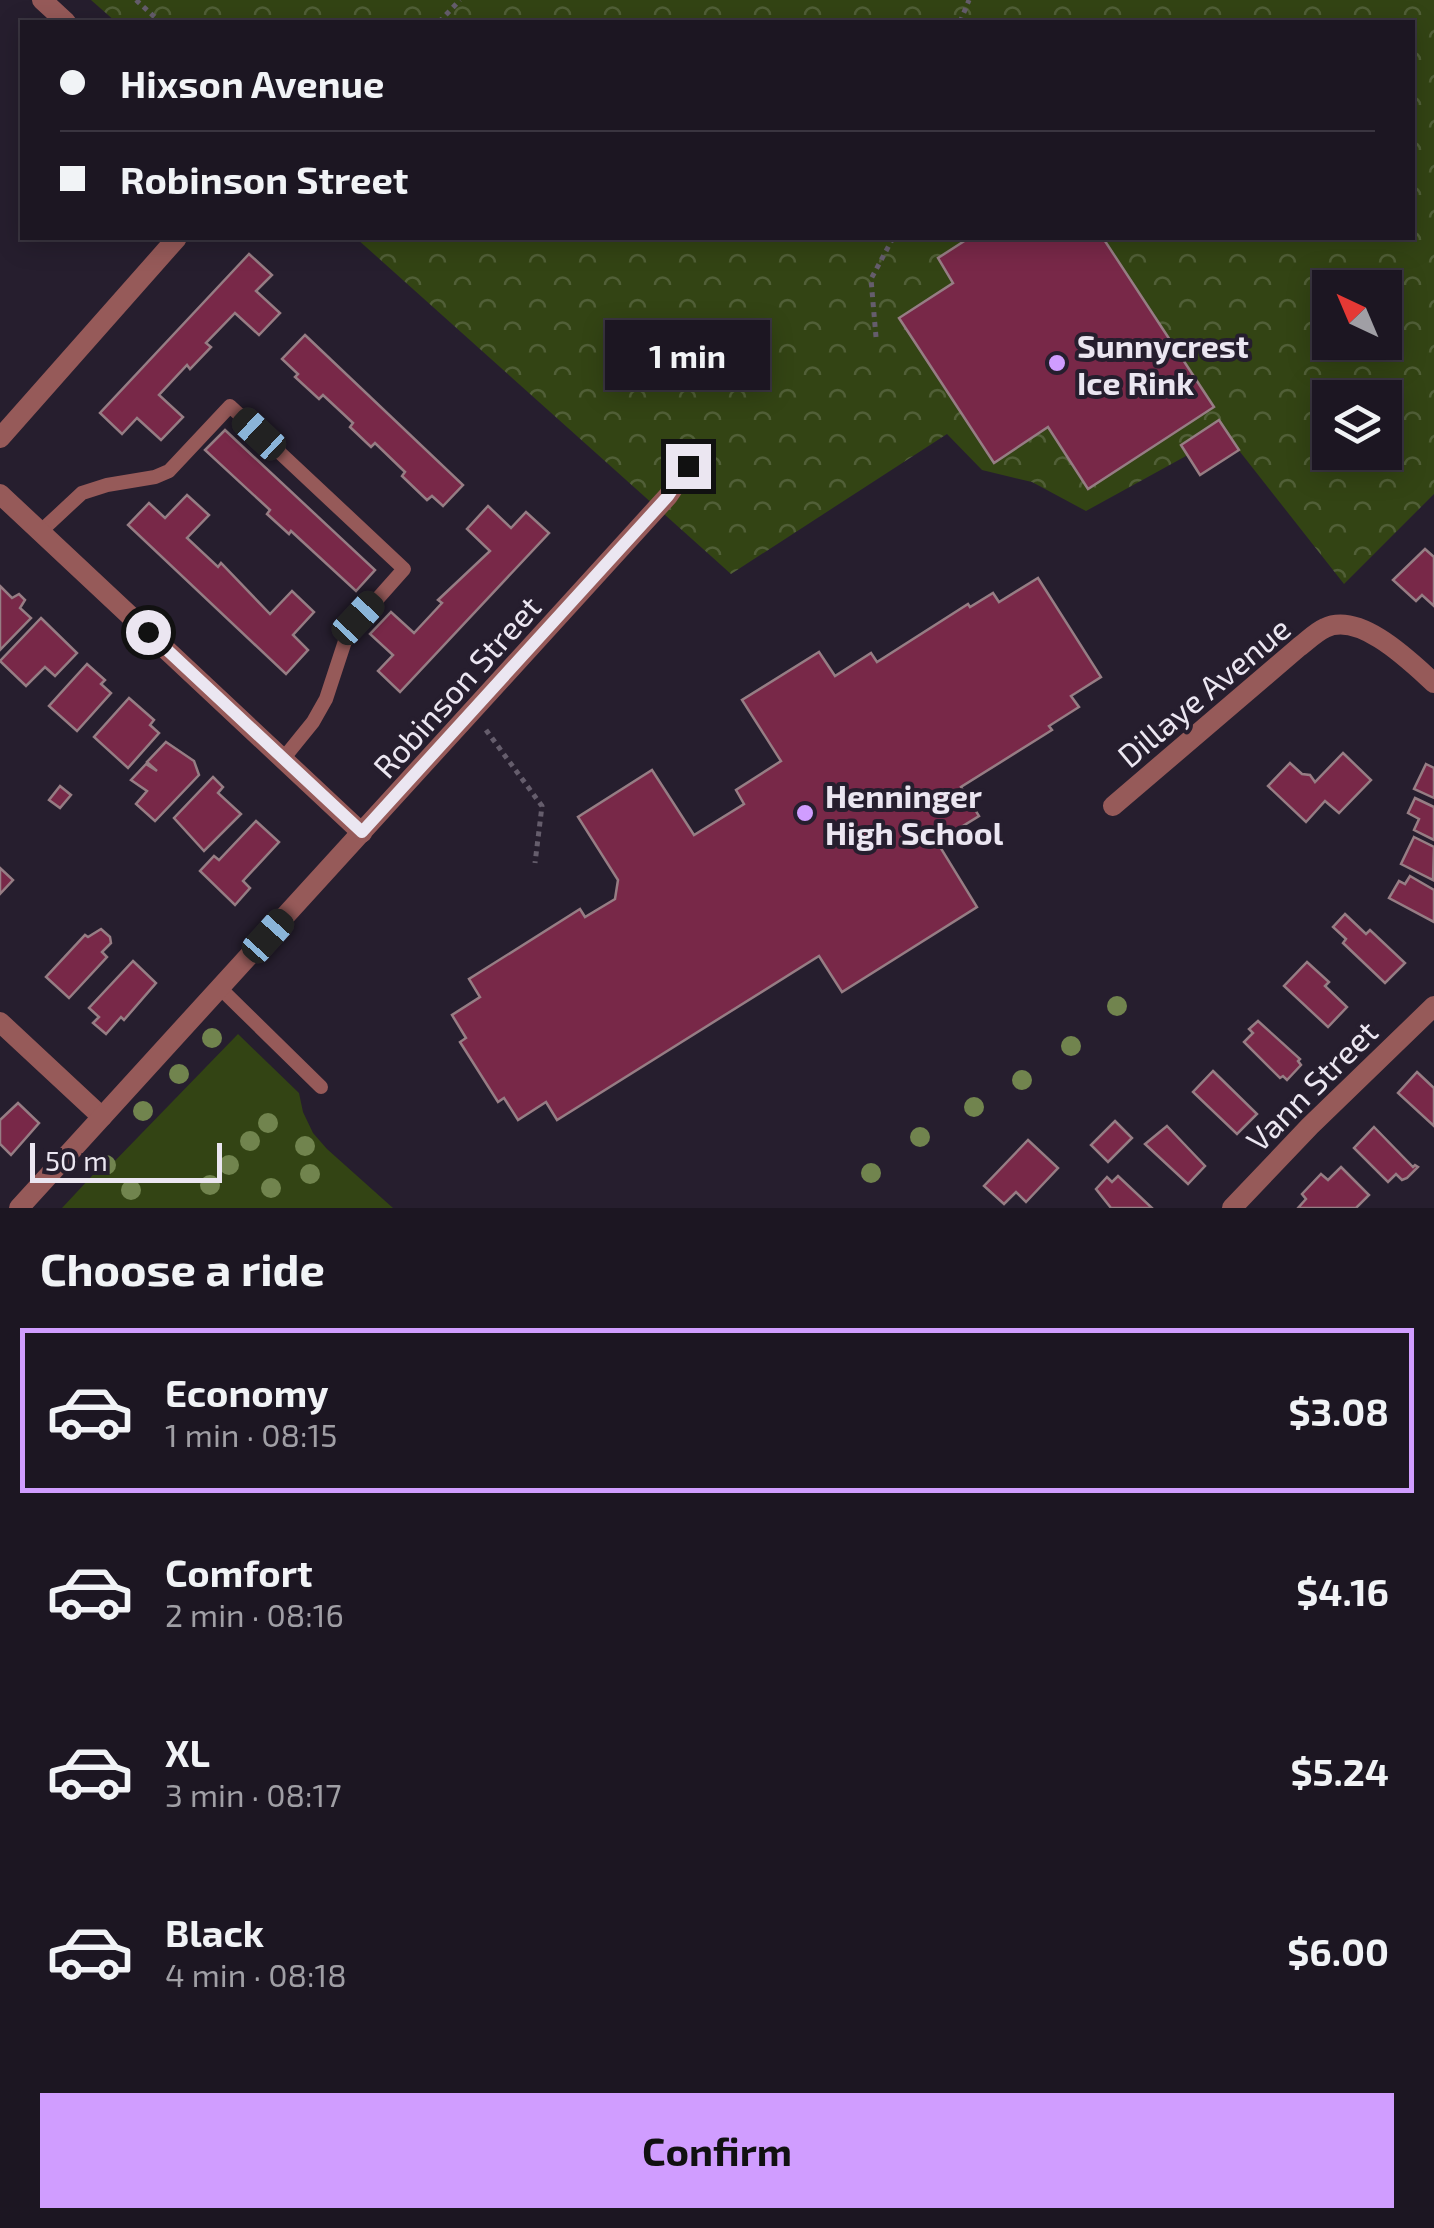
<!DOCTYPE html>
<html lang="en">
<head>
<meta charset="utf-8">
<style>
  :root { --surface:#1c1622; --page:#251f2a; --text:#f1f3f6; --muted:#a09fa5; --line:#3a3540; --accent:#d09dff }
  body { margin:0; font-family:"Exo 2",sans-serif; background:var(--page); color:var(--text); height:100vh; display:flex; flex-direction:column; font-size:38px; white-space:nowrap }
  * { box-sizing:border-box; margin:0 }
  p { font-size:32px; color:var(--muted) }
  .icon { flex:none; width:55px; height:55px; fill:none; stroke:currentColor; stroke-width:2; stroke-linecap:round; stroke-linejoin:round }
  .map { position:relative; height:1208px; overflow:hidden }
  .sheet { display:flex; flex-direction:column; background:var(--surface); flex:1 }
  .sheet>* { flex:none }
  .guide { position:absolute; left:20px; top:20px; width:1395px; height:220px; border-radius:0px; box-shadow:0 5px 25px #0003,0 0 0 2px var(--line); display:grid; align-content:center; height:220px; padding:0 40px; background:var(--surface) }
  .needle { width:65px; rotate:316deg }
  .tools { position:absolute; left:1312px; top:270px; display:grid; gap:20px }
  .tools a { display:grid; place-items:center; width:90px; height:90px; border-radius:0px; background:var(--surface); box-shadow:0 5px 25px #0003,0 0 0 2px var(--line); font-size:50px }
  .scale { position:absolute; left:30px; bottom:25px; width:192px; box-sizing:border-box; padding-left:10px; border:5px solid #ebe6f1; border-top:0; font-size:28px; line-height:35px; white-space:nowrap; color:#ebe6f1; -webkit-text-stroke:8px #261e2e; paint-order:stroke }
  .end { position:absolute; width:45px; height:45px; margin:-22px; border:12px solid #ebe6f1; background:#111; box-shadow:0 0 0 5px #111 }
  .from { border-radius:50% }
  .bubble { position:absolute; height:70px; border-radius:0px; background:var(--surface); box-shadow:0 5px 25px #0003,0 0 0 2px var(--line); font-size:32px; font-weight:700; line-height:70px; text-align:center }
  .car { position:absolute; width:30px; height:60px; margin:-30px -15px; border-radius:12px; box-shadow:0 0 8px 2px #0007; background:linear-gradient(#222 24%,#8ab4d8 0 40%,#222 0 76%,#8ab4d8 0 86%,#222 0) }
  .guide b { display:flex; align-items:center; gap:35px; height:95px; font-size:38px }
  .guide b+b { border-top:2px solid var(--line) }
  .guide i { width:25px; height:25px; background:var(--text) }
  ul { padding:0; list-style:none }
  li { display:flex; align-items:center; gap:30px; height:165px; margin:0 20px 15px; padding:0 20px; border:5px solid transparent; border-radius:0px }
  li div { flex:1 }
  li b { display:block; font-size:38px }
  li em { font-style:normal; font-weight:700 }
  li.on { border-color:var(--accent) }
  li>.icon { width:90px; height:90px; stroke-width:1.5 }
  h2 { padding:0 40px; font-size:45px; line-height:120px }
  .button { display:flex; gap:20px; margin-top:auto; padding:20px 40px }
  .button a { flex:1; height:115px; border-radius:0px; background:var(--accent); color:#111; font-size:40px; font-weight:700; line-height:115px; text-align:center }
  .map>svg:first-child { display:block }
  .grass { fill:#334414 }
  .park { fill:url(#park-crowns); fill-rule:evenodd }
  .building { fill:#782848; stroke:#967d84; stroke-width:2.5 }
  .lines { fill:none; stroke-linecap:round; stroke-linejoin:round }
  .path { stroke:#655d6c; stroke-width:5; stroke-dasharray:5 5; stroke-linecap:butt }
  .service { stroke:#965a59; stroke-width:14 }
  .minor { stroke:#965a59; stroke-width:20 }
  .tree { fill:#71844e }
  .route { stroke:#ebe6f1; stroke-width:12 }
  .poi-dot { fill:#d09dff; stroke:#261e2e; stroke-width:4 }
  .labels { text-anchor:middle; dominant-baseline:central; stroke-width:8; stroke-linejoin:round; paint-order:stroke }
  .poi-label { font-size:32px; font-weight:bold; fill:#ebe6f1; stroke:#261e2e; text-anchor:start }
  .street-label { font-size:32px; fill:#ebe6f1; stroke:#261e2e }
</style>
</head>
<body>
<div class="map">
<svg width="1434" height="1208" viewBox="0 0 1434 1208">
  <defs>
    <pattern id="park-crowns" width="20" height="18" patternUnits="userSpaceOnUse" patternTransform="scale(2.5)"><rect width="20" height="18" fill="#334414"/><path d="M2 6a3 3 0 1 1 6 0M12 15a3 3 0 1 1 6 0" fill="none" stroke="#515f37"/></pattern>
  </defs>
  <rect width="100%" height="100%" fill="#261e2e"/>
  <polygon class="grass" points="238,1034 299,1093 303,1112 313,1133 327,1149 393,1208 62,1208 103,1164 108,1168"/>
  <path class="park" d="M91,0H1434V494L1344,584L1226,434L1086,511L1032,482L982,470L947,434L731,574L356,238H1412V22H116ZM1330,288H1385V342H1330ZM1330,398H1385V452H1330Z"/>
  <g class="building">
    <polygon points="969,238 1103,238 1214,407 1088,489 1048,427 994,463 899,318 953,283 938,258"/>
    <polygon points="249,254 272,275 256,291 280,313 259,335 235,313 206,343 211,347 190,369 187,365 159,395 183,417 161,440 137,418 122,434 100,413"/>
    <polygon points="305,335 463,485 443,506 432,496 427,500 402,476 405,472 375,443 371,447 350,427 353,423 323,395 319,399 295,377 298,374 282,359"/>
    <polygon points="1219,420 1239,450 1200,475 1181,445"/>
    <polygon points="225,430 375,570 356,591 291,531 289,534 267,514 270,510 205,450"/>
    <polygon points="187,495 209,515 187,538 218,567 221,563 270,614 292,591 314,612 293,635 308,650 286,674 128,525 149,503 165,518"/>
    <polygon points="488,506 511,528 526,512 549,533 400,692 378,671 393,655 370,634 391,612 414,633 442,603 438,600 490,551 467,529"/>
    <polygon points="1425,549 1434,557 1434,606 1422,595 1416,601 1393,580"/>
    <polygon points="1038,578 1101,677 1071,696 1079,707 1049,726 1052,730 961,787 979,816 937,842 977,907 842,992 819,956 557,1120 546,1102 518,1120 504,1098 498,1102 460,1042 466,1038 452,1015 480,997 469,979 580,909 585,917 615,899 618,880 578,817 652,770 694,835 744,804 736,790 781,761 742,700 819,652 835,676 871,653 877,662 968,604 970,607 993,593 999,602"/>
    <polygon points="0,586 12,598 19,594 25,600 20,608 31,618 0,650"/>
    <polygon points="41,618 77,653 55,676 45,667 26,686 0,661"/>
    <polygon points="87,664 105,680 101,684 111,693 77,731 49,706"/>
    <polygon points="129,698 154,720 150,725 159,733 128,768 94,737"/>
    <polygon points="166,742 194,761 199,775 155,821 136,804 147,791 131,780 146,764 157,771 147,762"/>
    <polygon points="1343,753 1371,780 1339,813 1325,801 1306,822 1268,786 1290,763 1302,774 1310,775 1315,782"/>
    <polygon points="1426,764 1434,768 1434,798 1414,789"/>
    <polygon points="213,777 223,787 218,793 241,814 204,851 174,818"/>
    <polygon points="60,786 71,795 60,808 49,800"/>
    <polygon points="1415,798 1434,807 1434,840 1414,830 1419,819 1408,813"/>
    <polygon points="256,821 279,842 243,881 250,888 235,905 200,871 214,856 219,860"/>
    <polygon points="1414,837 1434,847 1433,880 1401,864"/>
    <polygon points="0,868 13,880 0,894"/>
    <polygon points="1410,876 1434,890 1434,922 1389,898 1399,881 1405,884"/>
    <polygon points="1345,914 1366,934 1370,930 1405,963 1385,983 1343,943 1346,939 1333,927"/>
    <polygon points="101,929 110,937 111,943 102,952 107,957 69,998 46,977 85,935 88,937"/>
    <polygon points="133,961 156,983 124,1020 121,1017 106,1034 93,1023 99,1017 89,1008"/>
    <polygon points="1307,962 1329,982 1325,986 1347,1007 1328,1027 1284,986"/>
    <polygon points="1258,1021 1300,1059 1298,1061 1301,1065 1287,1080 1283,1076 1280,1078 1244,1042 1253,1033 1249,1029"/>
    <polygon points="1213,1071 1257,1114 1237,1134 1193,1092"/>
    <polygon points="1417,1072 1434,1088 1434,1126 1398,1093"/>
    <polygon points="18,1103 39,1123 11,1155 0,1144 0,1120"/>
    <polygon points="1115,1121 1132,1138 1108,1162 1091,1145"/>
    <polygon points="1167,1126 1205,1166 1188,1184 1145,1144"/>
    <polygon points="1374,1127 1413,1167 1415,1165 1418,1167 1407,1178 1402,1180 1396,1174 1388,1182 1354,1148"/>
    <polygon points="1028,1140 1058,1168 1026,1202 1016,1192 1004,1204 984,1186"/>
    <polygon points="1341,1167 1369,1195 1356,1208 1298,1208 1306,1199 1302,1194 1321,1174 1328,1180"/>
    <polygon points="1118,1176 1152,1208 1111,1208 1096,1189 1107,1177 1112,1182"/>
  </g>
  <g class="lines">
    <g class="path">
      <polyline points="136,0 160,22"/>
      <polyline points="439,22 460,0"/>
      <polyline points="960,22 969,0"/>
      <polyline points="876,337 871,279 893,238"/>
      <polyline points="486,730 542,806 535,863"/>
    </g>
    <g class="service">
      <polyline points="40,532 82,493 107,485 155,477 169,471 230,406 404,569 348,632 326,699 313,722 283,759"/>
      <polyline points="220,988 321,1087"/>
    </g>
    <g class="minor">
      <polyline points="42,0 66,22"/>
      <polyline points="0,438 177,238"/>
      <polyline points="0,494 362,833"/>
      <path d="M1113,806L1299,647C1307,641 1316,632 1325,628C1360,611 1411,662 1434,683"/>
      <polyline points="0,1022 102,1117"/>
      <polyline points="19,1208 668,496 688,466"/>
      <polyline points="1232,1208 1310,1126 1434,1006"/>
    </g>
  </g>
  <g class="tree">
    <circle cx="1117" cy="1006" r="10"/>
    <circle cx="212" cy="1038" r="10"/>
    <circle cx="1071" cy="1046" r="10"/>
    <circle cx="179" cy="1074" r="10"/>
    <circle cx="1022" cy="1080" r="10"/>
    <circle cx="974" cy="1107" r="10"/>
    <circle cx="143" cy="1111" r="10"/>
    <circle cx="268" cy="1123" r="10"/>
    <circle cx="920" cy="1137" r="10"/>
    <circle cx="250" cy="1141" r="10"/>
    <circle cx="305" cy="1146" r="10"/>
    <circle cx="106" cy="1165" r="10"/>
    <circle cx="229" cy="1165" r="10"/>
    <circle cx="871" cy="1173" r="10"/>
    <circle cx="310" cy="1174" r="10"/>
    <circle cx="210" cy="1185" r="10"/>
    <circle cx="271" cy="1188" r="10"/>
    <circle cx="131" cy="1190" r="10"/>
  </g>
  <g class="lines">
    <polyline class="route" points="148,632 362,832 668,496 688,466"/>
  </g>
  <g class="poi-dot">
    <circle cx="1057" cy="363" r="10"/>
    <circle cx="805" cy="813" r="10"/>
  </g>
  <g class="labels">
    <g class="poi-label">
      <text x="1077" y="345">Sunnycrest<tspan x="1077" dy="37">Ice Rink</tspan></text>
      <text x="825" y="795">Henninger<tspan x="825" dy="37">High School</tspan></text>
    </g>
    <g class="street-label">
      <text transform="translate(456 686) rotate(-48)">Robinson Street</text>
      <text transform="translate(1203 691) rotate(-40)">Dillaye Avenue</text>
      <text transform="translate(1311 1085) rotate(-45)">Vann Street</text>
    </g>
  </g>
</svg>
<div class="tools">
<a><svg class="needle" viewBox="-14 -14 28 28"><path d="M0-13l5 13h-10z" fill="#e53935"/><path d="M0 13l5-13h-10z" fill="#a09fa5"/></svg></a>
<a><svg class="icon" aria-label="layers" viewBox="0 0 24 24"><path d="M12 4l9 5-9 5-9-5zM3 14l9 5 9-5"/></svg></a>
</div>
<div class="scale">50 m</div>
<i class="end from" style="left:148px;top:632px"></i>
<i class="end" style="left:688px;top:466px"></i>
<div class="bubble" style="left:605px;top:320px;width:165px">1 min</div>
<i class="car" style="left:259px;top:434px;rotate:313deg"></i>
<i class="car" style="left:358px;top:618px;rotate:43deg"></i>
<i class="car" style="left:268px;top:936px;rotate:42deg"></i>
<div class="guide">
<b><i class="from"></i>Hixson Avenue</b>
<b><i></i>Robinson Street</b>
</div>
</div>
<section class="sheet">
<h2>Choose a ride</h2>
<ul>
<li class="on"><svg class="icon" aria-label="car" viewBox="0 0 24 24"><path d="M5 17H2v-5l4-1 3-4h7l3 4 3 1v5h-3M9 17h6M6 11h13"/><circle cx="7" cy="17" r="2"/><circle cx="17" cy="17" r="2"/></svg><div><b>Economy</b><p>1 min · 08:15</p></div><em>$3.08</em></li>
<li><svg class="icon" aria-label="car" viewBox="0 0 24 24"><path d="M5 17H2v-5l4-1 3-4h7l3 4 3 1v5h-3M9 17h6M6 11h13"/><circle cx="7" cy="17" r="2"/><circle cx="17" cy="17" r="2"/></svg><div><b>Comfort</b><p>2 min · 08:16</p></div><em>$4.16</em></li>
<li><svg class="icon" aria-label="car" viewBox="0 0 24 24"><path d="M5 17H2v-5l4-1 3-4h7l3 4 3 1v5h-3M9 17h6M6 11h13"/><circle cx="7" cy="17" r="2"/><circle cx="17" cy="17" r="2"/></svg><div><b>XL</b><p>3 min · 08:17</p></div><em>$5.24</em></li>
<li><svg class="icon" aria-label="car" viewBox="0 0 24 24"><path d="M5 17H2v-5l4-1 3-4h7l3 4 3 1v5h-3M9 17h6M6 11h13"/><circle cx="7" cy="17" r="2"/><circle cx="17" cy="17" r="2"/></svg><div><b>Black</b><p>4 min · 08:18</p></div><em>$6.00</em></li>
</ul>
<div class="button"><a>Confirm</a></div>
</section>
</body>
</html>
